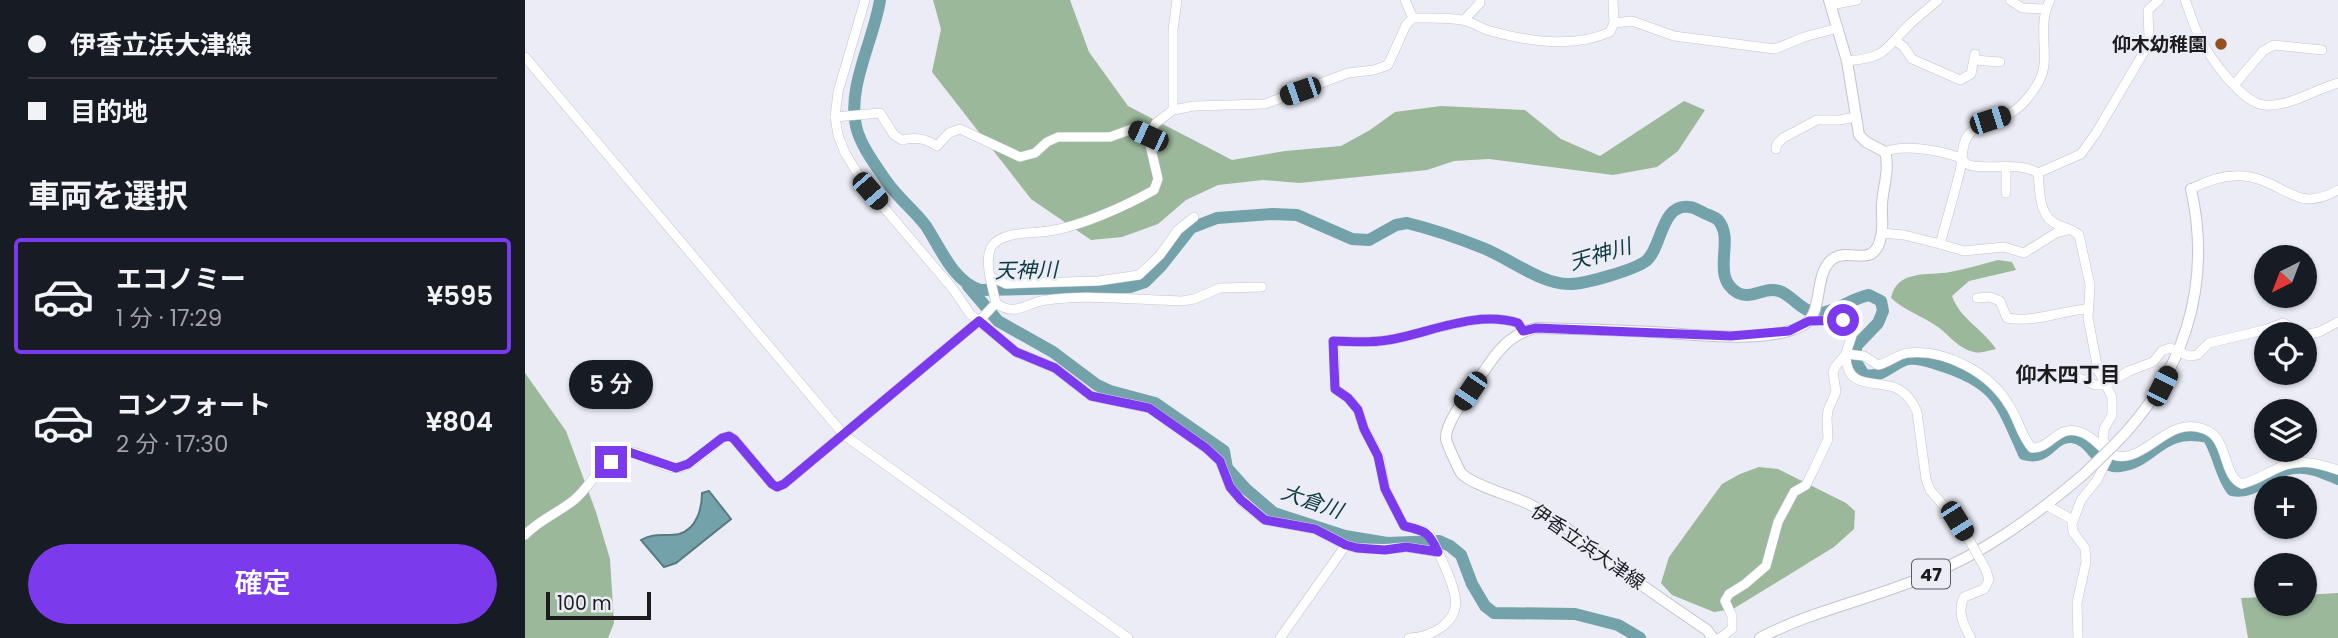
<!DOCTYPE html>
<html lang="ja">
<head>
<meta charset="utf-8">
<style>
  :root { --surface:#171b24; --page:#20242c; --text:#f1f3f6; --muted:#9ea1a6; --line:#363941; --accent:#7c3aed }
  body { margin:0; font-family:Poppins,"Noto Sans JP",sans-serif; background:var(--page); color:var(--text); height:100vh; display:flex; flex-direction:column; font-size:26px; white-space:nowrap }
  * { box-sizing:border-box; margin:0 }
  p { font-size:23px; color:var(--muted) }
  .icon { flex:none; width:38px; height:38px; fill:none; stroke:currentColor; stroke-width:2; stroke-linecap:round; stroke-linejoin:round }
  .map { position:relative; flex:1; overflow:hidden }
  .side { display:flex; flex-direction:column; background:var(--surface); width:525px }
  .side>* { flex:none }
  .hud { display:grid; align-content:center; height:154px; padding:0 28px; background:var(--surface) }
  .needle { width:46px; rotate:222deg }
  .tools { position:absolute; left:1729px; top:245px; display:grid; gap:14px }
  .tools a { display:grid; place-items:center; width:63px; height:63px; border-radius:50%; background:var(--surface); box-shadow:0 2px 5px #0004; font-size:35px }
  .scale { position:absolute; left:21px; bottom:18px; width:105px; box-sizing:border-box; padding-left:7px; border:4px solid #1c1c1f; border-top:0; font-size:19px; line-height:24px; white-space:nowrap; color:#1c1c1f; -webkit-text-stroke:5px #ebecf5; paint-order:stroke }
  .end { position:absolute; width:32px; height:32px; margin:-16px; border:9px solid #7c3aed; background:#fff; box-shadow:0 0 0 4px #fff }
  .from { border-radius:50% }
  .bubble { position:absolute; height:49px; border-radius:24px; background:var(--surface); box-shadow:0 2px 5px #0004; font-size:23px; font-weight:600; line-height:49px; text-align:center }
  .car { position:absolute; width:21px; height:42px; margin:-21px -10px; border-radius:9px; box-shadow:0 0 5px 2px #0007; background:linear-gradient(#222 24%,#8ab4d8 0 40%,#222 0 76%,#8ab4d8 0 86%,#222 0) }
  .hud b { display:flex; align-items:center; gap:24px; height:66px; font-size:26px }
  .hud b+b { border-top:2px solid var(--line) }
  .hud i { width:18px; height:18px; background:var(--text) }
  ul { padding:0; list-style:none }
  li { display:flex; align-items:center; gap:21px; height:116px; margin:0 14px 10px; padding:0 14px; border:4px solid transparent; border-radius:7px }
  li div { flex:1 }
  li b { display:block; font-size:26px }
  li em { font-style:normal; font-weight:600 }
  li.selected { border-color:var(--accent) }
  li>.icon { width:63px; height:63px; stroke-width:1.5 }
  h2 { padding:0 28px; font-size:32px; line-height:84px }
  .button { display:flex; gap:14px; margin-top:auto; padding:14px 28px }
  .button a { flex:1; height:80px; border-radius:42px; background:var(--accent); color:#fff; font-size:28px; font-weight:600; line-height:80px; text-align:center }
  main { display:flex; flex:1; min-height:0 }
  .map>svg:first-child { display:block }
  .forest { fill:#9bb89b }
  .water { fill:#74a2ab; stroke:#5a7a81; stroke-width:2 }
  .lines { fill:none; stroke-linecap:round; stroke-linejoin:round }
  .river { stroke:#74a2ab; stroke-width:12 }
  .minor-casing { stroke:#c3c4cd; stroke-width:10 }
  .major-casing { stroke:#c3c4cd; stroke-width:12 }
  .minor { stroke:#fff; stroke-width:9 }
  .major { stroke:#fff; stroke-width:10 }
  .minor-bridge-casing { stroke:#c3c4cd; stroke-width:10; stroke-linecap:butt }
  .major-bridge-casing { stroke:#c3c4cd; stroke-width:12; stroke-linecap:butt }
  .minor-bridge { stroke:#fff; stroke-width:9 }
  .major-bridge { stroke:#fff; stroke-width:10 }
  .route { stroke:#7c3aed; stroke-width:9 }
  .poi-dot { fill:#935021; stroke:#ebecf5; stroke-width:2.5 }
  .labels { text-anchor:middle; dominant-baseline:central; stroke-width:5; stroke-linejoin:round; paint-order:stroke }
  .shield { fill:#ebecf5; stroke:#5a5a5f; stroke-width:2 }
  .shield-label { font-size:18px; font-weight:bold; fill:#1c1c1f }
  .poi-label { font-size:19px; font-weight:bold; fill:#1c1c1f; stroke:#ebecf5; text-anchor:end }
  .street-label { font-size:19px; fill:#1c1c1f; stroke:#ebecf5 }
  .water-label { font-size:21px; font-style:italic; fill:#0b3940; stroke:#ebecf5 }
  .neighbourhood-label { font-size:21px; font-weight:bold; fill:#1c1c1f; stroke:#ebecf5 }
</style>
</head>
<body>
<main>
<section class="side">
<div class="hud">
<b><i class="from"></i>伊香立浜大津線</b>
<b><i></i>目的地</b>
</div>
<h2>車両を選択</h2>
<ul>
<li class="selected"><svg class="icon" aria-label="car" viewBox="0 0 24 24"><path d="M5 17H2v-5l4-1 3-4h7l3 4 3 1v5h-3M9 17h6M6 11h13"/><circle cx="7" cy="17" r="2"/><circle cx="17" cy="17" r="2"/></svg><div><b>エコノミー</b><p>1 分 · 17:29</p></div><em>¥595</em></li>
<li><svg class="icon" aria-label="car" viewBox="0 0 24 24"><path d="M5 17H2v-5l4-1 3-4h7l3 4 3 1v5h-3M9 17h6M6 11h13"/><circle cx="7" cy="17" r="2"/><circle cx="17" cy="17" r="2"/></svg><div><b>コンフォート</b><p>2 分 · 17:30</p></div><em>¥804</em></li>
</ul>
<div class="button"><a>確定</a></div>
</section>
<div class="map">
<svg width="1813" height="638" viewBox="0 0 1813 638">
  <rect width="100%" height="100%" fill="#ebecf5"/>
  <g class="forest">
    <polygon points="408,0 545,0 564,52 603,106 707,160 760,151 816,146 845,130 870,112 916,106 1000,110 1036,139 1075,156 1159,101 1180,110 1153,151 1132,167 1088,175 964,159 929,161 902,170 774,183 738,180 693,185 661,200 633,224 597,237 566,240 506,199 407,72 416,29"/>
    <path d="M1473,260L1487,262L1491,270L1444,281L1427,296C1435,319 1458,329 1471,349C1465,350 1455,354 1449,352C1434,349 1424,335 1413,327C1398,316 1380,311 1366,298C1372,269 1403,276 1425,272C1441,269 1457,264 1473,260Z"/>
    <polygon points="0,373 41,431 71,512 85,559 89,623 83,638 0,638"/>
    <polygon points="1234,467 1253,469 1321,503 1330,511 1329,529 1309,547 1208,609 1189,612 1147,595 1136,583 1144,557 1197,484 1215,474"/>
    <polygon points="1813,593 1813,638 1723,638 1716,598 1741,597 1741,604 1780,604 1780,595"/>
  </g>
  <path class="water" d="M184,491L206,519L151,563L139,567L116,540C129,532 140,537 154,534C172,529 177,508 177,493Z"/>
  <g class="lines">
    <g class="river">
      <path d="M355,0C349,39 322,87 331,126C335,145 351,166 362,182C373,198 389,210 401,226C416,249 428,281 455,290L605,287L620,282L636,266L666,228L692,218L748,214L772,215L827,239L844,240L871,225L882,223C907,229 933,238 958,248C984,258 1017,285 1045,284C1060,284 1109,270 1121,261C1137,248 1136,203 1164,207C1169,207 1175,211 1179,213C1183,215 1190,217 1193,220C1211,240 1184,277 1213,293C1227,300 1240,286 1254,291C1269,296 1276,313 1295,313C1309,312 1328,298 1344,295L1356,301L1358,311L1353,323L1331,346V362L1339,375C1357,379 1367,363 1383,359C1394,357 1405,362 1415,365C1473,383 1476,403 1499,454C1524,462 1526,435 1547,437C1568,439 1571,469 1595,466C1630,462 1635,426 1683,437C1694,454 1695,474 1707,490C1732,495 1746,470 1769,468C1785,466 1799,473 1813,479"/>
      <polyline points="443,286 473,321 528,352 572,385 585,391 630,403 699,451 702,468 721,489 749,513 820,536 862,543 914,541 925,546 936,555 947,584 960,606 969,613 1050,614 1093,625 1115,638"/>
    </g>
    <g class="minor-casing">
      <g id="minor">
        <polyline points="340,0 313,92 310,117 313,135 320,153 339,184 428,289 445,314 491,352 530,368 566,396 624,408 681,448 695,461 705,487 716,501 740,520 790,529 821,545 832,548 860,549 881,547 913,552"/>
        <polyline points="880,0 888,18"/>
        <polyline points="1485,0 1497,8 1521,9"/>
        <path d="M1660,0C1665,12 1668,24 1674,36C1683,55 1717,104 1740,105C1765,107 1790,89 1813,83"/>
        <polyline points="1306,5 1332,0"/>
        <polyline points="939,20 955,3 955,0"/>
        <polyline points="1089,23 1107,21 1149,36 1250,49 1279,37 1313,28"/>
        <polyline points="1371,41 1379,47 1387,59 1435,80 1446,74 1450,54"/>
        <polyline points="0,57 319,435 603,638"/>
        <polyline points="1449,60 1475,62"/>
        <path d="M1322,61C1361,58 1359,50 1383,26C1392,17 1403,9 1413,0"/>
        <polyline points="1709,85 1738,51 1749,45 1797,50"/>
        <polyline points="648,110 648,30 652,0"/>
        <path d="M310,117L355,113L369,135L377,140C390,137 400,138 412,146L424,133L435,129L495,157L510,153L522,142L533,137H585L607,129L623,136"/>
        <polyline points="1251,149 1252,144 1258,138 1292,120 1314,120 1331,117"/>
        <path d="M1360,152C1378,144 1411,150 1430,156C1438,158 1440,165 1448,166C1469,169 1495,162 1513,173L1556,154L1571,133L1622,47L1624,38L1623,10L1634,0"/>
        <path d="M1513,173C1515,190 1513,217 1533,225C1541,228 1547,229 1554,235L1565,285L1563,318L1573,370L1587,397V415L1579,429L1578,439L1584,452L1583,458L1572,480L1556,500L1547,524L1548,532L1560,548L1561,562L1552,603L1553,638"/>
        <path d="M1666,189C1687,178 1713,171 1736,180C1768,192 1777,210 1813,190"/>
        <polyline points="1481,193 1481,168"/>
        <path d="M1357,233L1379,235L1415,244C1422,219 1429,195 1435,171C1438,159 1436,143 1444,134C1456,121 1473,120 1487,112C1497,107 1510,90 1515,79C1526,58 1511,27 1525,0"/>
        <polyline points="1415,244 1439,251 1479,247 1499,253 1531,233 1543,230"/>
        <polyline points="466,277 481,284 505,283 573,281 614,275 635,255 653,230 669,217"/>
        <path d="M737,287L695,288L669,299L657,301C614,300 563,294 522,300C501,302 491,318 471,303C468,289 458,259 467,246C477,231 507,234 523,231C554,227 601,206 629,190L633,179L623,136L631,123L648,110L669,106L740,104L823,73L849,70L863,65L881,25L888,18C904,18 921,17 937,20C945,21 954,27 962,30C1001,41 1047,49 1085,32L1089,23L1088,0"/>
        <path d="M1452,298L1465,297L1475,301L1482,318C1509,323 1535,311 1562,309"/>
        <path d="M1284,321L1318,320L1327,326L1328,330C1327,340 1321,348 1321,357C1322,390 1351,380 1371,388C1382,393 1388,402 1392,412L1401,479L1405,490L1432,521L1442,536"/>
        <polyline points="1780,335 1794,332 1813,322"/>
        <polyline points="1545,374 1570,385 1580,385 1604,371 1628,362 1637,351 1645,348 1664,356 1672,355 1684,343 1739,330 1758,323 1778,334"/>
        <polyline points="1521,505 1548,520"/>
        <path d="M0,535C14,520 33,513 49,500C67,485 76,460 100,453C117,447 138,473 157,467C171,462 185,447 197,438L204,436L209,439L247,484L252,487L259,484L454,321L471,303"/>
        <polyline points="755,638 821,545"/>
        <path d="M884,638C906,637 935,623 930,596C926,576 914,554 905,535L896,530L879,526L860,489L854,456L839,429L833,410L823,398L810,389L809,341C827,342 846,343 863,340C905,333 951,310 993,323L998,331"/>
        <path d="M1195,638L1207,629V616L1200,601L1204,594L1220,584L1241,566L1253,522L1269,492L1281,485L1289,469L1303,439L1302,418L1303,410L1311,392L1308,372L1310,367L1321,354L1339,356L1353,365C1364,363 1372,354 1383,353C1421,349 1465,373 1484,405C1493,418 1496,436 1507,448C1526,449 1532,424 1555,432C1574,437 1581,463 1606,455C1631,447 1648,418 1679,429C1704,437 1697,476 1717,484C1730,481 1740,474 1753,468C1773,458 1792,463 1813,470"/>
        <path d="M1446,638C1438,625 1432,611 1439,597L1459,589L1464,580L1461,570"/>
      </g>
    </g>
    <g class="major-casing">
      <g id="major">
        <path d="M1588,446C1658,376 1688,287 1666,189"/>
        <path d="M1188,638L1182,630C1145,605 1108,580 1073,553C1050,535 1030,517 1004,504C988,496 946,485 936,473C933,468 922,444 921,439C920,423 942,396 951,383C968,358 980,335 1011,328C1050,329 1089,330 1128,332C1168,334 1247,345 1280,324C1299,312 1288,271 1309,258C1320,251 1335,259 1346,254C1352,250 1355,243 1356,236C1359,226 1356,215 1357,204C1358,187 1365,169 1360,152L1341,142L1334,135L1322,61L1304,0"/>
        <path d="M1235,638C1286,611 1343,600 1396,578C1457,555 1510,516 1559,474"/>
      </g>
    </g>
    <use href="#minor" class="minor"/>
    <use href="#major" class="major"/>
    <g class="minor-bridge-casing">
      <polyline id="minor-bridge" points="1442,536 1461,570"/>
    </g>
    <g class="major-bridge-casing">
      <polyline id="major-bridge" points="1559,474 1588,446"/>
    </g>
    <use href="#minor-bridge" class="minor-bridge"/>
    <use href="#major-bridge" class="major-bridge"/>
  </g>
  <g class="lines">
    <path class="route" d="M86,462L104,452L151,468L163,464L197,438L204,436L209,439L247,484L252,487L259,484L454,321L491,352L530,368L566,396L624,408L681,448L695,461L705,487L716,500L740,520L790,529L821,545L832,548L860,550L881,547L913,552C904,532 901,531 879,526L860,489L853,456L839,429L833,410L823,398L810,389L808,341C827,342 846,343 863,340C905,333 950,310 993,323L998,331L1011,328L1206,336L1264,331L1284,321L1318,320"/>
  </g>
  <circle class="poi-dot" cx="1696" cy="44" r="7"/>
  <g class="labels">
    <rect class="shield" x="1387" y="559.5" width="38" height="29" rx="5"/>
    <g class="shield-label">
      <text x="1406" y="574">47</text>
    </g>
    <g class="poi-label">
      <text x="1682" y="44">仰木幼稚園</text>
    </g>
    <g class="street-label">
      <text transform="translate(1063 547) rotate(35)">伊香立浜大津線</text>
    </g>
    <g class="water-label">
      <text transform="translate(1075 254) rotate(-16)">天神川</text>
      <text transform="translate(501 270) rotate(-1)">天神川</text>
      <text transform="translate(787 501) rotate(19)">大倉川</text>
    </g>
    <g class="neighbourhood-label">
      <text x="1543" y="374">仰木四丁目</text>
    </g>
  </g>
</svg>
<div class="tools">
<a><svg class="needle" viewBox="-14 -14 28 28"><path d="M0-13l5 13h-10z" fill="#e53935"/><path d="M0 13l5-13h-10z" fill="#9ea1a6"/></svg></a>
<a><svg class="icon" aria-label="locate" viewBox="0 0 24 24"><circle cx="12" cy="12" r="6"/><path d="M12 2v4M12 18v4M2 12h4M18 12h4"/></svg></a>
<a><svg class="icon" aria-label="layers" viewBox="0 0 24 24"><path d="M12 4l9 5-9 5-9-5zM3 14l9 5 9-5"/></svg></a>
<a>+</a>
<a>−</a>
</div>
<div class="scale">100 m</div>
<i class="end from" style="left:1318px;top:320px"></i>
<i class="end" style="left:86px;top:462px"></i>
<div class="bubble" style="left:44px;top:360px;width:84px">5 分</div>
<i class="car" style="left:775px;top:91px;rotate:251deg"></i>
<i class="car" style="left:1465px;top:120px;rotate:72deg"></i>
<i class="car" style="left:623px;top:136px;rotate:295deg"></i>
<i class="car" style="left:345px;top:191px;rotate:139deg"></i>
<i class="car" style="left:1637px;top:386px;rotate:27deg"></i>
<i class="car" style="left:945px;top:391px;rotate:214deg"></i>
<i class="car" style="left:1432px;top:521px;rotate:148deg"></i>
</div>
</main>
</body>
</html>
